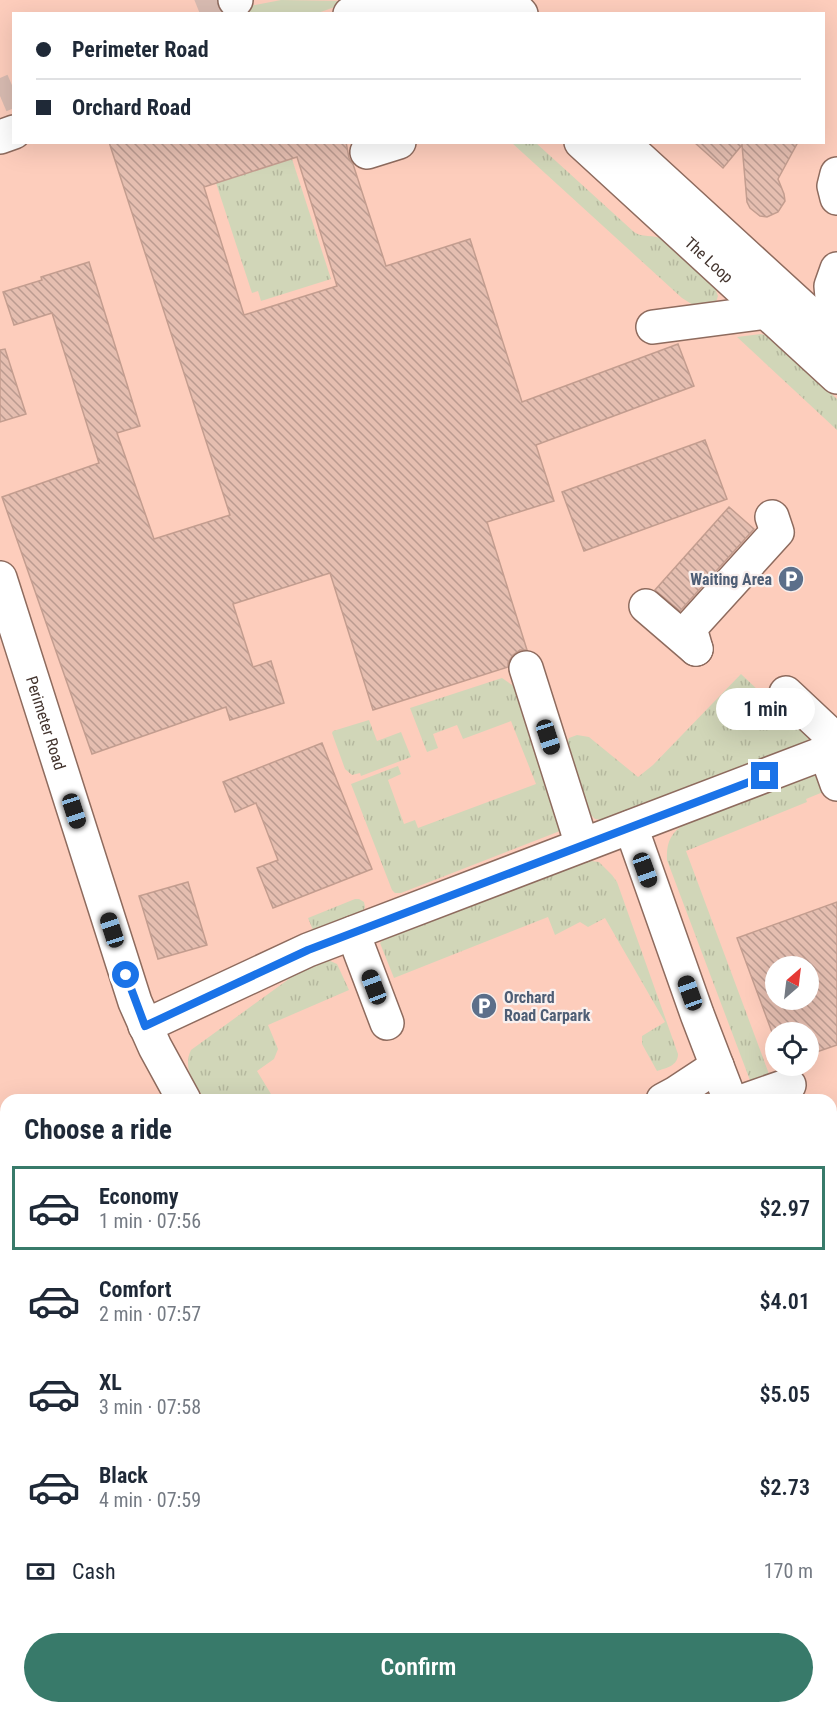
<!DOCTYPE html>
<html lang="en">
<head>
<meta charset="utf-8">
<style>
  :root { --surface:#fff; --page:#f6f6f7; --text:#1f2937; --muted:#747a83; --line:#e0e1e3; --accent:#387a6a }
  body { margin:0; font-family:"Roboto Condensed",sans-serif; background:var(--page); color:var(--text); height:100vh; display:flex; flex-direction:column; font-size:22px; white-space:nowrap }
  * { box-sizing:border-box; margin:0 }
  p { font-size:20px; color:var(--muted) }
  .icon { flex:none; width:33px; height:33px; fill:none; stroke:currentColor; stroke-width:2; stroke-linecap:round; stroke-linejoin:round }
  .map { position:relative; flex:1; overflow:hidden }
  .sheet { position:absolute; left:0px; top:1094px; width:837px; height:620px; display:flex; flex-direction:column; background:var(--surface); border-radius:18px 18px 0 0; box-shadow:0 6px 24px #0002 }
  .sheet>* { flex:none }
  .guide { position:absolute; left:12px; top:12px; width:813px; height:132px; border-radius:0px; box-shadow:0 6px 24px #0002; display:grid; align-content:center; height:132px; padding:0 24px; background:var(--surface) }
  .needle { width:39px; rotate:28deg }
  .controls { position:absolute; left:765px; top:956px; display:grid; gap:12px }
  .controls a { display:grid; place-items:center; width:54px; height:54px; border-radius:50%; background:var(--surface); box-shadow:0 6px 24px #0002; font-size:30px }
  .end { position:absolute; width:27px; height:27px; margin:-14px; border:8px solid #1a73e8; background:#fff; box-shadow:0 0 0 3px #fff }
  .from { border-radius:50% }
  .bubble { position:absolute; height:42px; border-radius:21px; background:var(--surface); box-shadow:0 6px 24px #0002; font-size:20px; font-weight:600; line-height:42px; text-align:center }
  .car { position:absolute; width:18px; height:36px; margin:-18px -9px; border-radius:8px; box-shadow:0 0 4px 2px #0007; background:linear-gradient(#222 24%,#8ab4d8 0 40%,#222 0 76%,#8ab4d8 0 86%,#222 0) }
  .guide b { display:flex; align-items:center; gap:21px; height:57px; font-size:22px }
  .guide b+b { border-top:2px solid var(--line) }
  .guide i { width:15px; height:15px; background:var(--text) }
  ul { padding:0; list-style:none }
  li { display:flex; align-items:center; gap:18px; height:84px; margin:0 12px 9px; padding:0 12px; border:3px solid transparent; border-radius:0px }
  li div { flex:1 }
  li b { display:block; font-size:22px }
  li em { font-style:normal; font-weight:600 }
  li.active { border-color:var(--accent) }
  li>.icon { width:54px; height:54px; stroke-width:1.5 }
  h2 { padding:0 24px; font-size:27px; line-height:72px }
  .pay { display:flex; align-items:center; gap:15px; height:66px; padding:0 24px; font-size:22px }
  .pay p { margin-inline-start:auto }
  .cta { display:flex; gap:12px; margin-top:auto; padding:12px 24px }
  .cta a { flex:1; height:69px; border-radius:36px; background:var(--accent); color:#fff; font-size:24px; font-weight:600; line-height:69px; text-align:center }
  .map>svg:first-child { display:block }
  .built { fill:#fdcdbc; fill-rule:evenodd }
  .grass { fill:url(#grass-tufts) }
  .garden { fill:#d1d6b8 }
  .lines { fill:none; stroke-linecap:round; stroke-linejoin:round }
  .taxiway { stroke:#b0968d; stroke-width:75 }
  .building { fill:url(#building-back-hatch); stroke:#c39d8f; stroke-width:1.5; fill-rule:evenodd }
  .minor-tunnel { stroke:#d8bbb1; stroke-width:33; stroke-dasharray:33 16; stroke-linecap:butt }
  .minor-casing { stroke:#8e6b5e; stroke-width:36 }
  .minor { stroke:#fff; stroke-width:33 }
  .route { stroke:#1a73e8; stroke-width:8 }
  .labels { text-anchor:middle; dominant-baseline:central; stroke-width:4.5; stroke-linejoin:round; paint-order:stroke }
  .street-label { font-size:16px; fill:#42332d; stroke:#f9f0ee }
  .service-label { font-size:16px; font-weight:bold; fill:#4e5e75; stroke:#f9f0ee; text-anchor:end }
</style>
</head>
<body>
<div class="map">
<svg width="837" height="1712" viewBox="0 0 837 1712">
  <defs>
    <pattern id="grass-tufts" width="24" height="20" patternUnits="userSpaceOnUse" patternTransform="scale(1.5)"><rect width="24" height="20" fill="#d1d6b8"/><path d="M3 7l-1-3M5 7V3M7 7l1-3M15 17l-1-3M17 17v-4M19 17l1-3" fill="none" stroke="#b5b89e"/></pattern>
    <pattern id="building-back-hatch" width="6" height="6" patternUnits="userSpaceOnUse" patternTransform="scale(1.5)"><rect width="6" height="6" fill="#e5beb0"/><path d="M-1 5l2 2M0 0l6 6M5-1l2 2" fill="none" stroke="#bb9b90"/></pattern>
  </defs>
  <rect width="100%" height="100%" fill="#feddd2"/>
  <path class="built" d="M0,0H837V1712H0ZM14,14H824V142H14ZM776,966H808V999H776ZM776,1032H808V1065H776ZM6,1100H831V1707H6Z"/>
  <g class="grass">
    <path d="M512,143H536L634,232C642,238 653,234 662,239L715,288L718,296L714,308L704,312L682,298Z"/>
    <polygon points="292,159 331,279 261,301 258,291 252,293 216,183"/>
    <polygon points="761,334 769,336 837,399 837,430 737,337"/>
    <polygon points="741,674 809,738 804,744 602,820 595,819 589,813 567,743 569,738 577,735 589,737 638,777 653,765"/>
    <polygon points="502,678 515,687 561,824 560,831 401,893 395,893 392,890 351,784 398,766 401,774 388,780 404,824 415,820 418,828 536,784 511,721 463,739 457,725 433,734 438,748 427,752 410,708"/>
    <polygon points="369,720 377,741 401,732 411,757 361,776 360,773 352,775 345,769 332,733 333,731"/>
    <path d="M811,775L818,776L828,790L806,799L807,802L686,851L769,1074L765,1079L751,1083L667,860C666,843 671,832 685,824Z"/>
    <path d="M591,861L599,862L612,875L617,882L678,1054C678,1066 666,1068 657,1071L642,1044V1036L665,1022L605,918L588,927L580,922L555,935L548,917L394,978L380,943L387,936L579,864Z"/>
    <polygon points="355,899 359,899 364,902 365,907 363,911 313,930 308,918"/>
    <path d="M328,960L337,964L349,990L268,1025L278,1049L274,1059L257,1071L274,1099H204C195,1084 182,1069 191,1050L293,976Z"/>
    <polygon points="837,1259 837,1301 831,1304 831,1263"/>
    <polygon points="6,1647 6,1705 0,1705 0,1648"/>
  </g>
  <polygon class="garden" points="281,0 345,1 346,3 315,14 241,13 239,8"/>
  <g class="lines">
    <polyline class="taxiway" points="64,1712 86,1707"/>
  </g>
  <g class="building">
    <path d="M109,142H346L349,158L353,164L386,266L470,239L522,402L678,344L694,386L536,445L554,501L487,522L527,650H520L513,655L508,663V667L373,710L330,573L233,604L253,667L271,661L284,703L230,720L226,707L92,754L2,497L99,463L52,313L14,325L3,292L42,280L41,277L89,262L140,426L117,433L154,539L230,515ZM297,157L337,286L244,315L204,187Z"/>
    <polygon points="694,142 798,142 778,179 784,194 785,201 778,212 767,217 760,216 750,208 747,202 742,145 723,168"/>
    <polygon points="5,349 26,414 0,422 0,350"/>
    <polygon points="705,440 727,499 584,551 562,492"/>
    <polygon points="729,507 754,529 680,611 655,590"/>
    <polygon points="322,743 372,869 273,908 257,868 278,860 256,803 235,812 223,782"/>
    <polygon points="188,882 207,945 158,959 139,896"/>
    <path d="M837,902V1045L808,1055V1032H776V1043L737,938ZM776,966H808V999H776Z"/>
  </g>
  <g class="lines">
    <g class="minor-tunnel">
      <polyline points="200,14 235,0"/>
      <polyline points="0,96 14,90"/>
    </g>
    <g class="minor-casing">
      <g id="minor">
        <polyline points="235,0 236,0"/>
        <polyline points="430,0 449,14"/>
        <polyline points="468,0 483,14"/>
        <polyline points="508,0 521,14"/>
        <path d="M350,14C369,4 386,3 407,8"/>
        <polyline points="0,137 14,132"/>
        <path id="s1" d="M581,142L837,377"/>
        <polyline points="622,142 837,339"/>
        <polyline points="367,152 399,142"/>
        <polyline points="837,174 834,186 837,198"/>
        <polyline points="833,309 831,286 837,269"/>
        <polyline points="653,327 767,312"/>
        <path id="s2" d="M0,578L135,1002L155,1047L184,1100"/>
        <polyline points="646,606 696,649"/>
        <polyline points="696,649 690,628 777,532 772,517"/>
        <polyline points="526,668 582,845"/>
        <polyline points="786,693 837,741"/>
        <polyline points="826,753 837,784"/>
        <polyline points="631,827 697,1014 730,1100"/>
        <polyline points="353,933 387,1023"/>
        <polyline points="145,1026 308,950 837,748"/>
        <polyline points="663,1100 676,1093 717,1066"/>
        <polyline points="746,1100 789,1085"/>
        <polyline points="831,1212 837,1214"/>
        <polyline points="831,1454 837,1447"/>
        <polyline points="551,1707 554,1712"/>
      </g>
    </g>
    <use href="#minor" class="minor"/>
  </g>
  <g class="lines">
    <polyline class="route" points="126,975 145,1026 308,950 765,776"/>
  </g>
  <defs>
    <g id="parking-disc" transform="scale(1.35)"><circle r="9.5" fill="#5c6f8a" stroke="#f9f0ee"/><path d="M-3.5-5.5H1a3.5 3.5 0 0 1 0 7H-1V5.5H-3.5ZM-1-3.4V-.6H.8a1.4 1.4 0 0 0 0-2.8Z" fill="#fff"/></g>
  </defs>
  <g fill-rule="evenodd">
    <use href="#parking-disc" x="791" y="579"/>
    <use href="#parking-disc" x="484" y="1006"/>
  </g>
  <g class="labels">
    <g class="street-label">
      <text stroke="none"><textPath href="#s1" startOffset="174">The Loop</textPath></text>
      <text stroke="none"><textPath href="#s2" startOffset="152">Perimeter Road</textPath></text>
    </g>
    <g class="service-label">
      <text x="772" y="579">Waiting Area</text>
      <text x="504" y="997" text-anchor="start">Orchard<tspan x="504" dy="18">Road Carpark</tspan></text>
    </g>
  </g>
</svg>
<div class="controls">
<a><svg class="needle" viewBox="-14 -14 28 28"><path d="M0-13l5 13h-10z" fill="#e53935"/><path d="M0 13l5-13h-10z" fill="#747a83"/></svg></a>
<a><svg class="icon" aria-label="locate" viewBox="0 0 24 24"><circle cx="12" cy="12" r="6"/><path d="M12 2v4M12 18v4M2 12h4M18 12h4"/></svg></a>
</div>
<i class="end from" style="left:126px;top:975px"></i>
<i class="end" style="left:765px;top:776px"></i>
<div class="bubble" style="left:716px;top:688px;width:99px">1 min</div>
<i class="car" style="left:548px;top:737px;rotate:162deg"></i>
<i class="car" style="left:74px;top:811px;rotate:162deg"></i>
<i class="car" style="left:645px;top:870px;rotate:160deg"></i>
<i class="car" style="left:112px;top:930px;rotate:342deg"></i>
<i class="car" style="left:374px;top:987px;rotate:339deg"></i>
<i class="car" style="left:690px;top:993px;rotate:340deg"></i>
<div class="guide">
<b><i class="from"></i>Perimeter Road</b>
<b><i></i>Orchard Road</b>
</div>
<section class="sheet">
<h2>Choose a ride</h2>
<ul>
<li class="active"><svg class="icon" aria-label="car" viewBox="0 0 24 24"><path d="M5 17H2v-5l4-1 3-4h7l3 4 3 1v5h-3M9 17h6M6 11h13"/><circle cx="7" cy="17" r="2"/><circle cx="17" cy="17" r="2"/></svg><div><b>Economy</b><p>1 min · 07:56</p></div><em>$2.97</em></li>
<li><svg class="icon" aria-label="car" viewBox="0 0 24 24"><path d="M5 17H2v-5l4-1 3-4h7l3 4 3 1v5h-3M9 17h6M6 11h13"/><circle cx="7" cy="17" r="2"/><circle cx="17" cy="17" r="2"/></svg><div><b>Comfort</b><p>2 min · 07:57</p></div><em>$4.01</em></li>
<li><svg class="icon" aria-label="car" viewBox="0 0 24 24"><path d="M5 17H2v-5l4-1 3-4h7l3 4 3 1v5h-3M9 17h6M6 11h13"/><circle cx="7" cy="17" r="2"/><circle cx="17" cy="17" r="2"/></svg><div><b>XL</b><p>3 min · 07:58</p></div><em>$5.05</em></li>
<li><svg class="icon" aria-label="car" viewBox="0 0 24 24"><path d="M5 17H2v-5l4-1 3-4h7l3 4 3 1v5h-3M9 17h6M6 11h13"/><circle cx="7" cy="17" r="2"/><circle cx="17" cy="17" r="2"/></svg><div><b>Black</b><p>4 min · 07:59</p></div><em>$2.73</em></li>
</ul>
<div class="pay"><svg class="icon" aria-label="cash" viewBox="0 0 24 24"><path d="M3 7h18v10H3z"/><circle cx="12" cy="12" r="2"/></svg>Cash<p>170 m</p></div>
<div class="cta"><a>Confirm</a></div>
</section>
</div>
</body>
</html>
